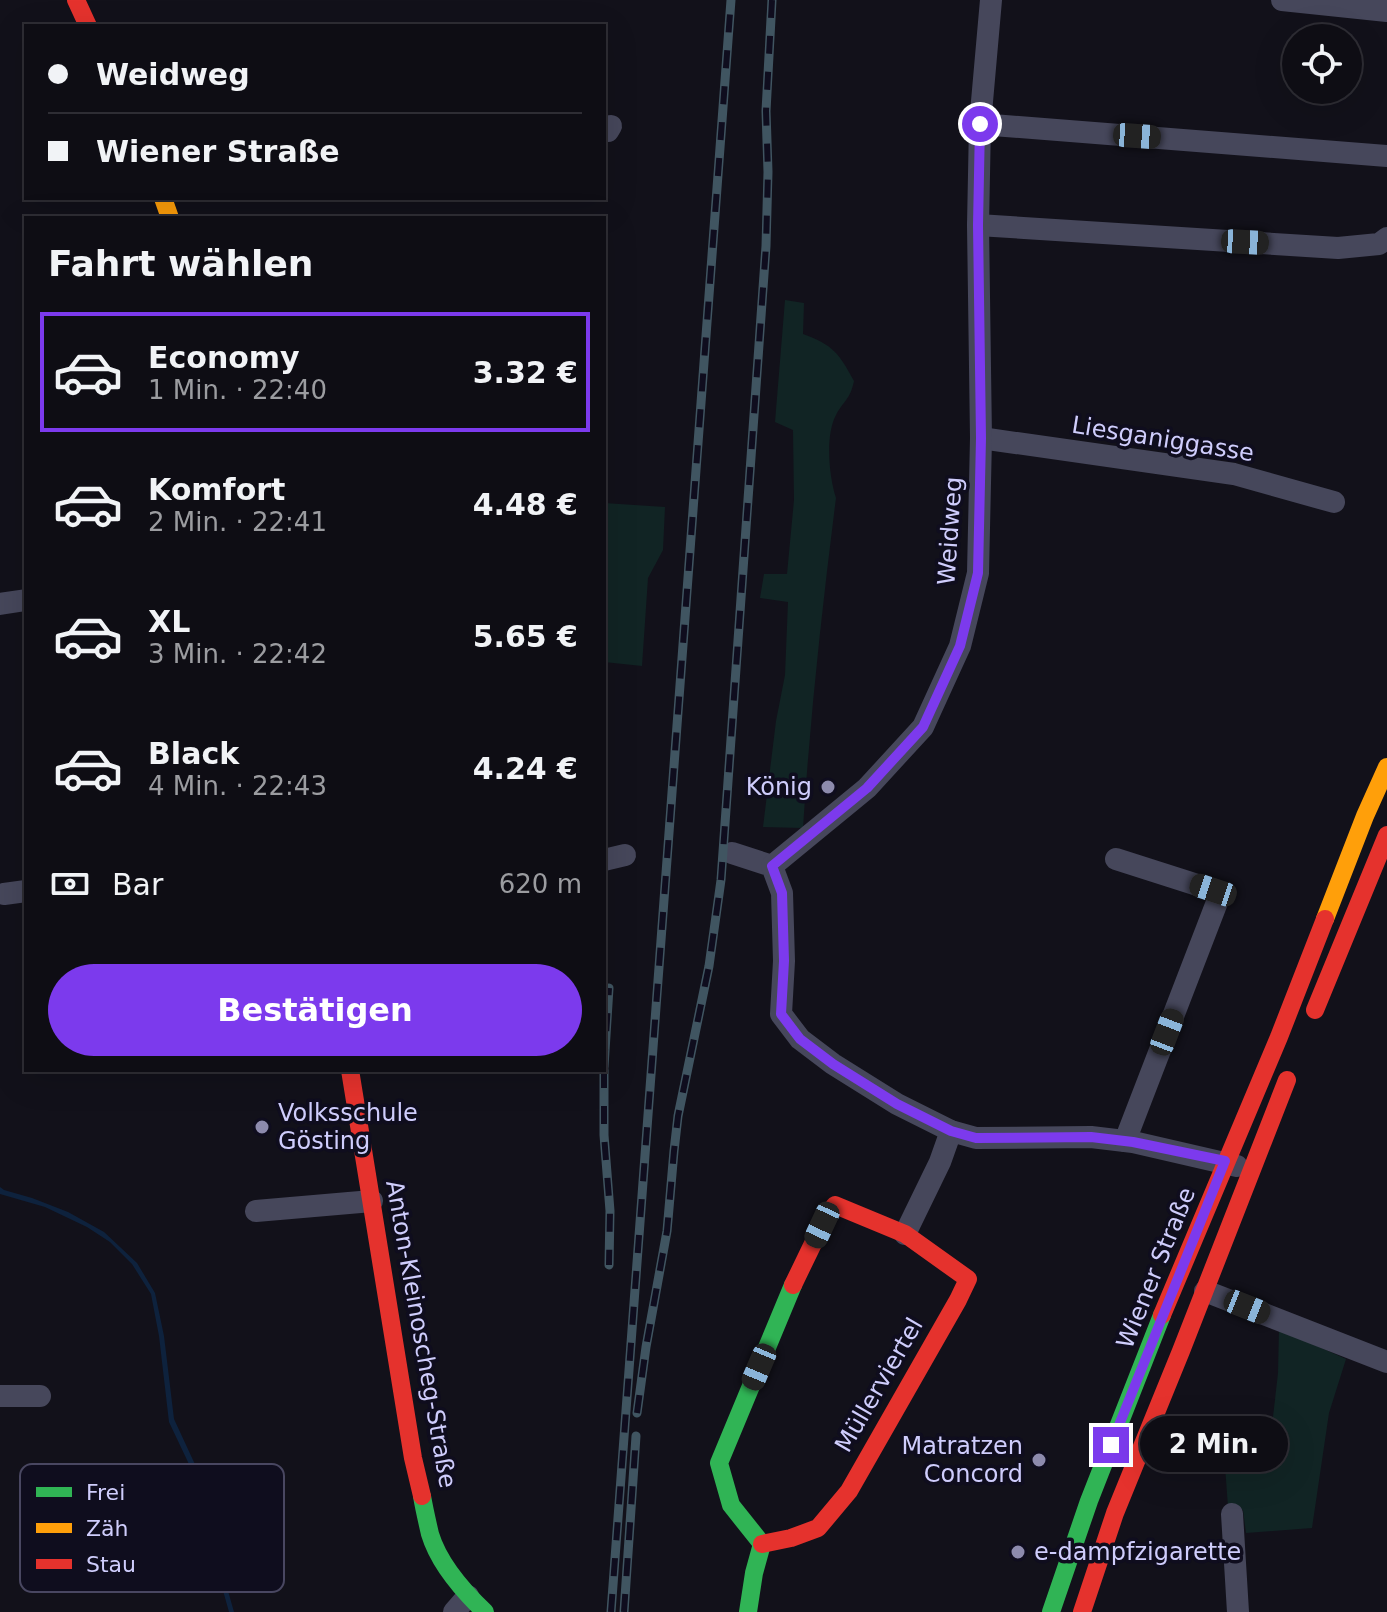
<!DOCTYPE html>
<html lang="de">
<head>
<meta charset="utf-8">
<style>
  :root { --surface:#0e0d14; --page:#17161d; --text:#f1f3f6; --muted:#9b9ca0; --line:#2e2d34; --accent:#7c3aed }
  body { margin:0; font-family:"DejaVu Sans",sans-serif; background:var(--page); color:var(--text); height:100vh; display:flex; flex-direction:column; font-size:30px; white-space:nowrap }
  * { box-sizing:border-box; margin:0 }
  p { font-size:26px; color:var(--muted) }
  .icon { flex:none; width:44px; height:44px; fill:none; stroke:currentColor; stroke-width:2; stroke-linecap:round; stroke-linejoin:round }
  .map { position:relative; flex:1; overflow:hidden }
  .drawer { position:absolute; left:24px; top:216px; width:582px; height:856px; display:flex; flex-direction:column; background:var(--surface); border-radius:0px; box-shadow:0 8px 32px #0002,0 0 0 2px var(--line) }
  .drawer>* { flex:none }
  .banner { position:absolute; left:24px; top:24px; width:582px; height:176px; border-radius:0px; box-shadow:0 8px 32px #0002,0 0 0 2px var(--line); display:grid; align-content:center; height:176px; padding:0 24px; background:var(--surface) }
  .tools { position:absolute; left:1282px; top:24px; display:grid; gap:16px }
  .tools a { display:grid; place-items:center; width:80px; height:80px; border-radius:50%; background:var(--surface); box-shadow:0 8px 32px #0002,0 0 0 2px var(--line); font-size:40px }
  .end { position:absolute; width:36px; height:36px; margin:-18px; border:10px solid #7c3aed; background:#fff; box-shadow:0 0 0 4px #fff }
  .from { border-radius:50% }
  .bubble { position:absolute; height:56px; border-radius:28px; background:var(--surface); box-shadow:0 8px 32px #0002,0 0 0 2px var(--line); font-size:26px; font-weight:800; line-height:56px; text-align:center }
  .car { position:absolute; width:24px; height:48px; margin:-24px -12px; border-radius:10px; box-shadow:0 0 6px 2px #0007; background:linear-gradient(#222 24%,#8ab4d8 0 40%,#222 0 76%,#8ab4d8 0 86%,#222 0) }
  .banner b { display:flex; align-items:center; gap:28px; height:76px; font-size:30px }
  .banner b+b { border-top:2px solid var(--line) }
  .banner i { width:20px; height:20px; background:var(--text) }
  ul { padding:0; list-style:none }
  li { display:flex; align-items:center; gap:24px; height:120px; margin:0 16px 12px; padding:0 8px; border:4px solid transparent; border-radius:0px }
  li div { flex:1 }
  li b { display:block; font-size:30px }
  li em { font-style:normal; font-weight:800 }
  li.active { border-color:var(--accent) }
  li>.icon { width:72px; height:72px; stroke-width:1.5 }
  h2 { padding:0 24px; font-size:36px; line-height:96px }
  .pay { display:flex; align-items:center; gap:20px; height:88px; padding:0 24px; font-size:30px }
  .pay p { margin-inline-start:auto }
  .primary-button { display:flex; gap:16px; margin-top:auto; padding:16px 24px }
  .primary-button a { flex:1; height:92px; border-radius:48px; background:var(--accent); color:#fff; font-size:32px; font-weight:800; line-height:92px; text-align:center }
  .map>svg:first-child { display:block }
  .green { fill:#112424 }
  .water { fill:#0e223d }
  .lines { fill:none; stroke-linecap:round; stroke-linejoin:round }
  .street { stroke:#46475b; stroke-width:22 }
  .fast { stroke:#30b455; stroke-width:18 }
  .slow { stroke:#ff9f0a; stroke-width:18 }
  .jam { stroke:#e5322d; stroke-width:18 }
  .rail-casing { stroke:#405561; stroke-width:9 }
  .rail { stroke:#0f0d1e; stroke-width:6; stroke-dasharray:18; stroke-linecap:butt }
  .route { stroke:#7c3aed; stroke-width:10 }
  .poi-dot { fill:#8d8bad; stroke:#0f0d1e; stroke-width:3 }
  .labels { text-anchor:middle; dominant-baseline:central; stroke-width:7; stroke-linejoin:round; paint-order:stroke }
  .street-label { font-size:24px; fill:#cfcdfc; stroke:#0f0d1e }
  .poi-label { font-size:24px; fill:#cfcdfc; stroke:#0f0d1e; text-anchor:end }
  .key { fill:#0f0d1e; stroke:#494761; stroke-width:2 }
  .key-label { font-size:22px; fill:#cfcdfc }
</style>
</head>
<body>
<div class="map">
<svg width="1387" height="1612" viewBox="0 0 1387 1612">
  <rect width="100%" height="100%" fill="#12111a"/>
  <g class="green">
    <path d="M785,300L804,303L803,334C833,345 839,353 854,381C850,400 844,400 836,415C825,435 829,477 836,498C822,608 810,718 803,828L763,827L776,721L785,675L788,602L760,598L764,574H787L794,500L793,430L775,422Z"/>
    <polygon points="604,503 665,507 663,550 648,578 642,666 604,662"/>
    <polygon points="1279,1329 1346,1359 1329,1413 1312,1528 1246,1533 1243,1510 1228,1507 1224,1452 1243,1453 1244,1450 1269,1452 1278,1373"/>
  </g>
  <polygon class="water" points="0,1187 4,1190 32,1198 68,1212 104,1232 137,1263 155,1293 164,1336 174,1419 211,1499 216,1549 234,1612 229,1612 212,1551 206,1500 169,1422 159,1336 151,1294 132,1264 110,1242 87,1227 45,1207 0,1194"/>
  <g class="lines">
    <g class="street">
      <polyline points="1282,0 1387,11"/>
      <polyline points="980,124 1387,156"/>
      <polyline points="604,131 608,131 611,126"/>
      <polyline points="978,225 1338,248 1379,244 1387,238"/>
      <polyline points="981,438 1234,474 1334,502"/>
      <polyline points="0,604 26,600"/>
      <polyline points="732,853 772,866 782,893 784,961 781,1014 800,1039 833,1064 897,1104 951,1131 976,1138 1091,1137 1133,1142 1237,1166"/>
      <polyline points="1116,859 1213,890 1219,894 1219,897 1125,1141"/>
      <polyline points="604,860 625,855"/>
      <polyline points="772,866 867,788 923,727 960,646 978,573 981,438 978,225 980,124 991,0"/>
      <polyline points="4,894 26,891"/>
      <polyline points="256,1211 372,1201"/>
      <polyline points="905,1234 940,1162 951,1131"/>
      <polyline points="1205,1291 1387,1362"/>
      <polyline points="0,1396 40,1396"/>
      <polyline points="1232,1514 1238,1612"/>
      <polyline points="454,1612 468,1596"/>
    </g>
    <g class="fast">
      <path d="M422,1496C424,1508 427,1521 430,1534C439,1564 463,1591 485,1612"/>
      <polyline points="748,1612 754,1573 762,1544 731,1505 719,1463 793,1285"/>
      <polyline points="1051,1612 1089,1501 1162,1315"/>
    </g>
    <g class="slow">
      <polyline points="163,198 170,218"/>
      <polyline points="1325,919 1365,816 1387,767"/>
    </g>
    <g class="jam">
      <polyline points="76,0 88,26"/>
      <polyline points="1315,1010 1387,835"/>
      <polyline points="350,1070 413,1458 422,1496"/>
      <polyline points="1162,1315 1279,1037 1325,919"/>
      <polyline points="762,1544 791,1538 818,1528 849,1491 958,1300 968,1279 905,1234 835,1205 822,1225 793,1285"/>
      <polyline points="1082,1612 1115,1513 1181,1351 1287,1080"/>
    </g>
    <g class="rail-casing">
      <g id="rail">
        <polyline points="604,1067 609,988"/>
        <polyline points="604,1070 604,1135 610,1211 609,1265"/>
        <polyline points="637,1413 646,1347 667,1231 674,1151 678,1116 709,966 721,880 766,246 768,172 766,111 772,0"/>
        <polyline points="611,1612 731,0"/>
        <polyline points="624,1612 636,1436"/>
      </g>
    </g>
    <use href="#rail" class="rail"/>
  </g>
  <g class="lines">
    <polyline class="route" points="980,124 978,225 981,438 978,573 960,646 923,727 867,788 772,866 782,893 784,961 781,1014 800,1039 833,1064 897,1104 951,1131 976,1138 1091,1137 1133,1142 1225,1161 1111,1445"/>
  </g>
  <g class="poi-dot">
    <circle cx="828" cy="787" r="8"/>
    <circle cx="262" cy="1127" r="8"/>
    <circle cx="1039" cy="1460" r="8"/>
    <circle cx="1018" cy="1552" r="8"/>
  </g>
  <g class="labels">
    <g class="street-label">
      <text transform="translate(1163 439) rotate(9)">Liesganiggasse</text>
      <text transform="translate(950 531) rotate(-86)">Weidweg</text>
      <text transform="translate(1156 1268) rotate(-68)">Wiener Straße</text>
      <text transform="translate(421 1334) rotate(80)">Anton-Kleinoscheg-Straße</text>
      <text transform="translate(879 1385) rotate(-60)">Müllerviertel</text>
    </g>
    <g class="poi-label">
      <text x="812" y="787">König</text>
      <text x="278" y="1113" text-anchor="start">Volksschule<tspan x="278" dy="28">Gösting</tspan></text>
      <text x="1023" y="1446">Matratzen<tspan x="1023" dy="28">Concord</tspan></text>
      <text x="1034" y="1552" text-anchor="start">e-dampfzigarette</text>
    </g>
  </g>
  <rect x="20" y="1464" width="264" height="128" rx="12" class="key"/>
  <rect x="36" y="1487" width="36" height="10" fill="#30b455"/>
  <rect x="36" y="1523" width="36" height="10" fill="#ff9f0a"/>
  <rect x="36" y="1559" width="36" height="10" fill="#e5322d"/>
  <g class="key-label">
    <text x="86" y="1500">Frei</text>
    <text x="86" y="1536">Zäh</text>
    <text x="86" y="1572">Stau</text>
  </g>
</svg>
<div class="tools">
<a><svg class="icon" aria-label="locate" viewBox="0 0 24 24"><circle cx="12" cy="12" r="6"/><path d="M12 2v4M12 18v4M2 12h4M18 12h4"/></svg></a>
</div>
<i class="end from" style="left:980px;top:124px"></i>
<i class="end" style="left:1111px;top:1445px"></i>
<div class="bubble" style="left:1140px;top:1416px;width:148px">2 Min.</div>
<i class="car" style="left:1137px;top:136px;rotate:94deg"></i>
<i class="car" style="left:1245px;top:242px;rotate:93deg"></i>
<i class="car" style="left:1213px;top:890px;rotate:288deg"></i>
<i class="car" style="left:1167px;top:1032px;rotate:21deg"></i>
<i class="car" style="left:822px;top:1225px;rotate:205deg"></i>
<i class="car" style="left:1247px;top:1307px;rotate:112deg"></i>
<i class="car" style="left:759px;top:1367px;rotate:203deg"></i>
<div class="banner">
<b><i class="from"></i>Weidweg</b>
<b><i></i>Wiener Straße</b>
</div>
<section class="drawer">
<h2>Fahrt wählen</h2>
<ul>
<li class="active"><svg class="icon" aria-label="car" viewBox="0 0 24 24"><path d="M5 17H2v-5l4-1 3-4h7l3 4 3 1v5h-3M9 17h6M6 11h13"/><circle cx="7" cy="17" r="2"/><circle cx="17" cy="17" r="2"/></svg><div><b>Economy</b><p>1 Min. · 22:40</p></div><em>3.32 €</em></li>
<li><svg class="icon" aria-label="car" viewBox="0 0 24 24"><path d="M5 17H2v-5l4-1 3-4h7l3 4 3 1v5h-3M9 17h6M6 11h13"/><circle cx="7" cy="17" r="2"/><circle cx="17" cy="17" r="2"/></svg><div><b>Komfort</b><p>2 Min. · 22:41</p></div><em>4.48 €</em></li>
<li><svg class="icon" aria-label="car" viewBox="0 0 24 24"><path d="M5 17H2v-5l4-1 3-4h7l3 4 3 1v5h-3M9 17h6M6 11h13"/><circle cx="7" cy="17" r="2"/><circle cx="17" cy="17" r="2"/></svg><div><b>XL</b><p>3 Min. · 22:42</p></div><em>5.65 €</em></li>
<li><svg class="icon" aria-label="car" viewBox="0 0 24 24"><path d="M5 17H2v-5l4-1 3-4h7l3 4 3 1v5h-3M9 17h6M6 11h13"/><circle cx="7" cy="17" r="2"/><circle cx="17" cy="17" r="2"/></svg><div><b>Black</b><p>4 Min. · 22:43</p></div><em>4.24 €</em></li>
</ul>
<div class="pay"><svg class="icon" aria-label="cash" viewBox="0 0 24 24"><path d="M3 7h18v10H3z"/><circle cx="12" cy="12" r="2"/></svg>Bar<p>620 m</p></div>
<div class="primary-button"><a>Bestätigen</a></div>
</section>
</div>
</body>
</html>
